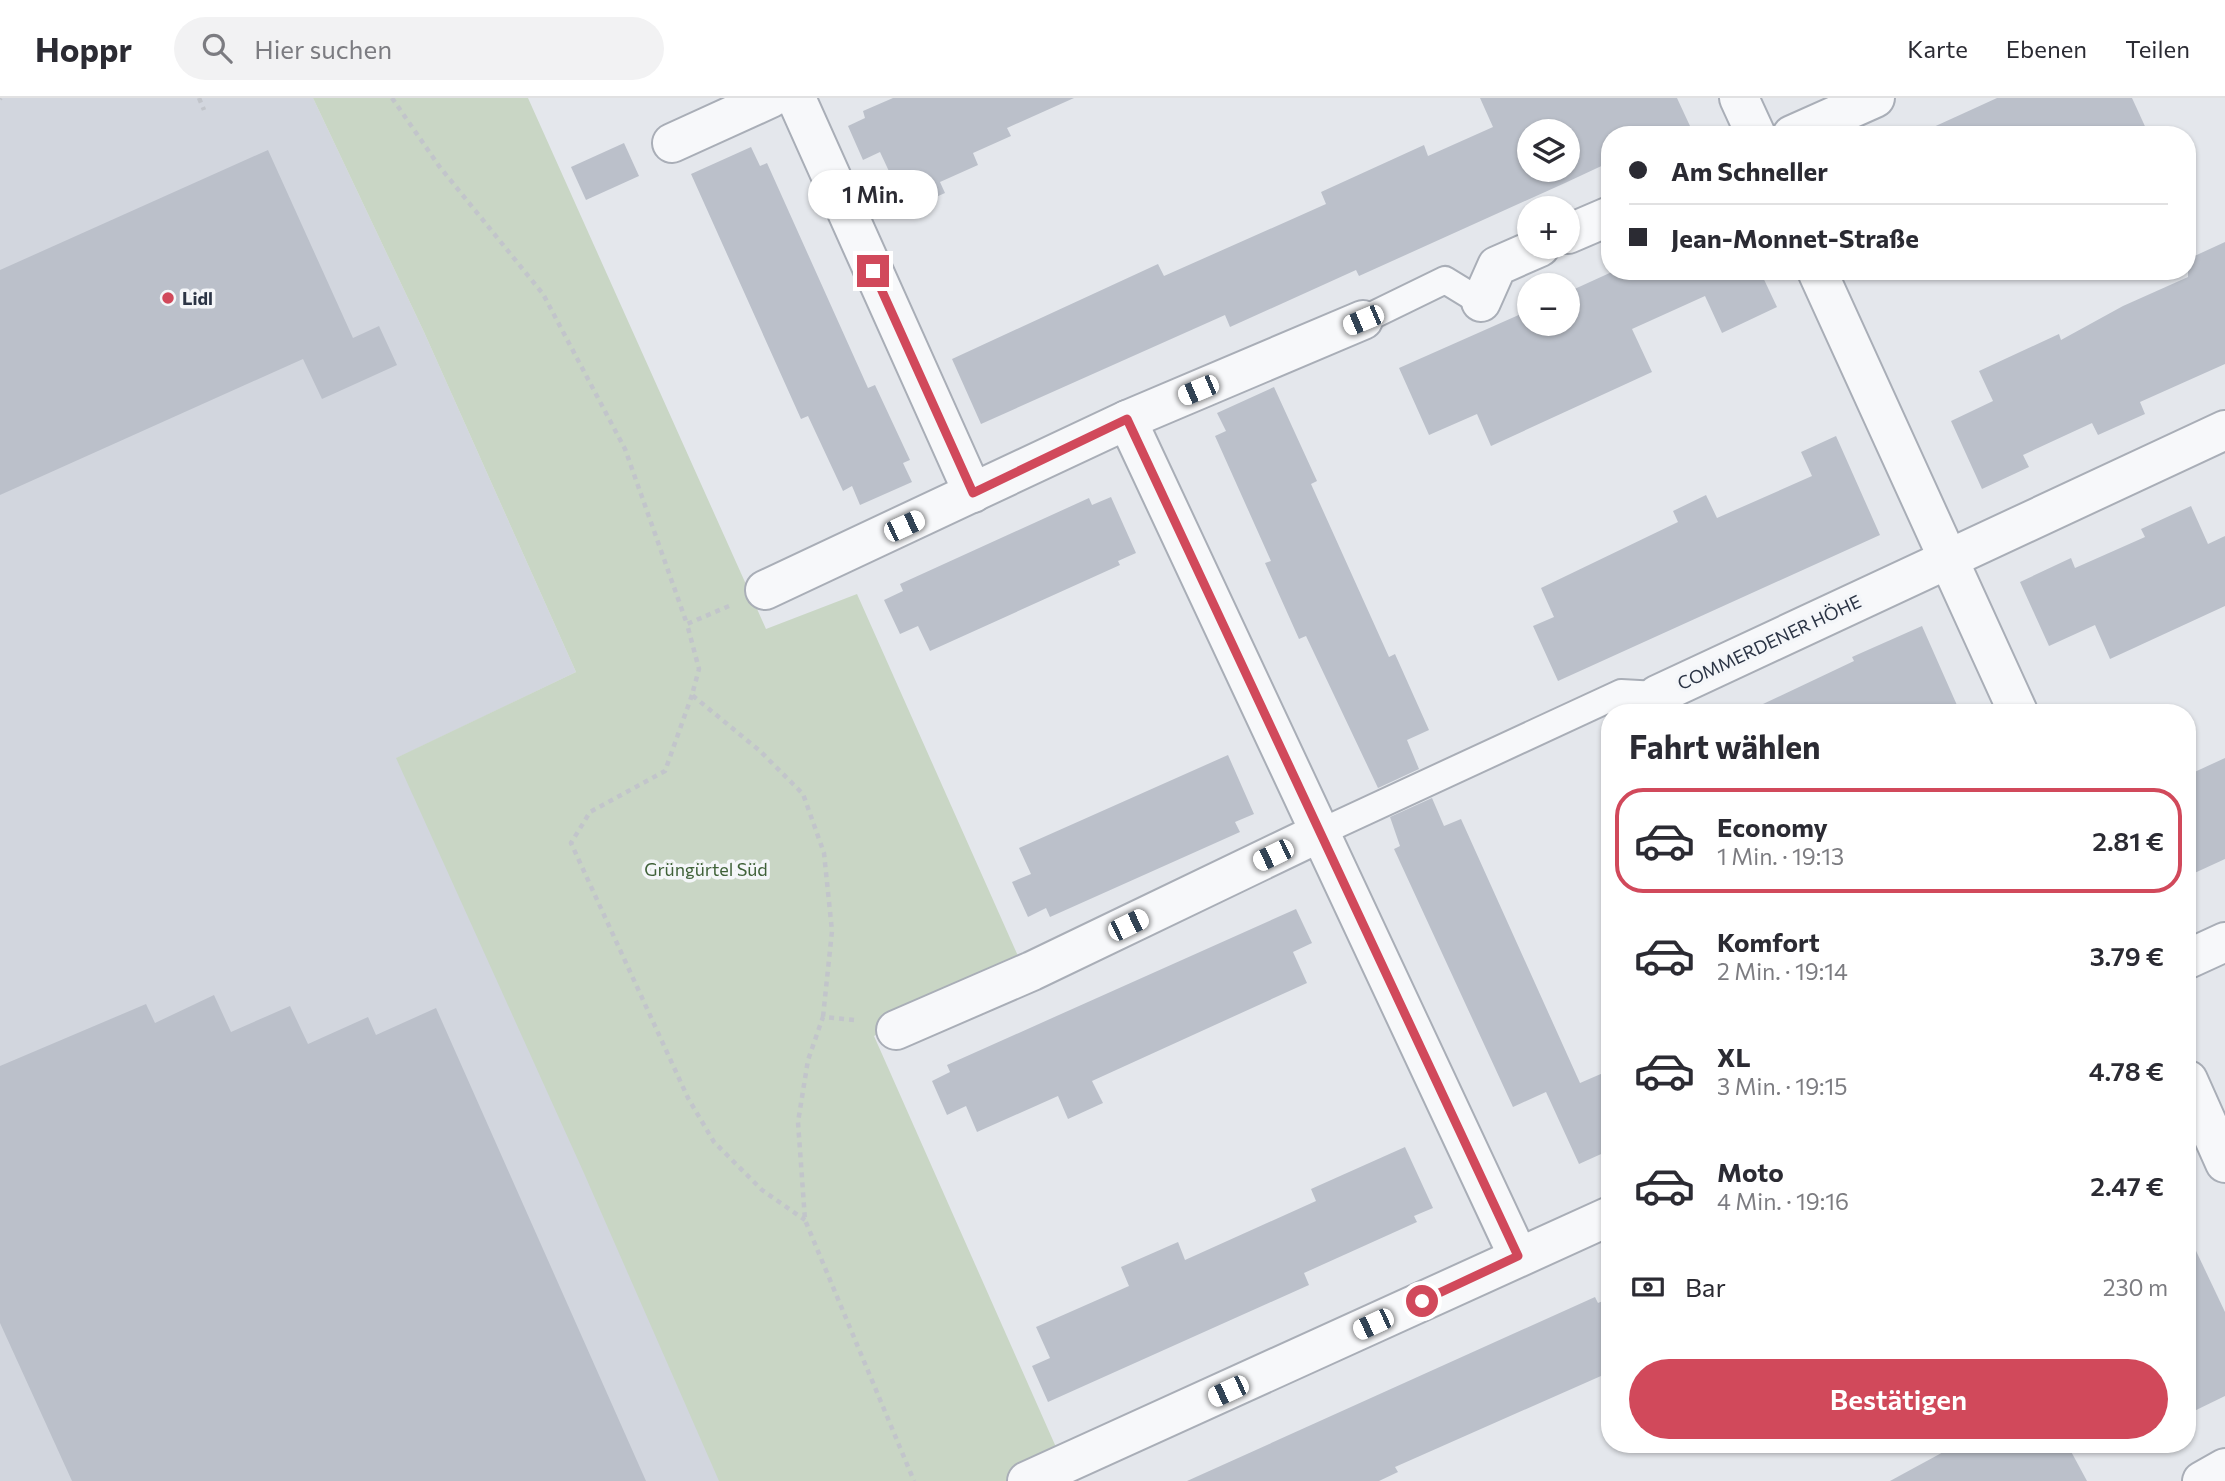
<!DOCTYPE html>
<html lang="de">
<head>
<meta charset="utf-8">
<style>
  :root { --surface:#fff; --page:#f2f2f3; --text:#2b2b33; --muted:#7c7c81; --line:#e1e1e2; --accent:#d1495b }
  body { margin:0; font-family:Commissioner,sans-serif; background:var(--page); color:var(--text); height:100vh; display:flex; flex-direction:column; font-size:26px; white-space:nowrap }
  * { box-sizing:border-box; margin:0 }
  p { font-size:23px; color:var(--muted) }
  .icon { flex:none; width:38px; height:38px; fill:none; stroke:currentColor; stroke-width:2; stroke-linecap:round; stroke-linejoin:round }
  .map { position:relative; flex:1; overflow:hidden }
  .sheet { position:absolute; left:1601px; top:606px; width:595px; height:749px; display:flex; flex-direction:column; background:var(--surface); border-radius:28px; box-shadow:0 2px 5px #0004 }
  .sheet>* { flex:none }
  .hud { position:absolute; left:1601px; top:28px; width:595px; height:154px; border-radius:28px; box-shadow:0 2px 5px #0004; display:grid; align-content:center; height:154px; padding:0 28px; background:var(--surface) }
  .fabs { position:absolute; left:1517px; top:21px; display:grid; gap:14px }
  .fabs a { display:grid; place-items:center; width:63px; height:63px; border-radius:50%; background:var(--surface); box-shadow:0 2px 5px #0004; font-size:35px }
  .end { position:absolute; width:32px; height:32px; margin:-16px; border:9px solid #d1495b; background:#fff; box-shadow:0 0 0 4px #fff }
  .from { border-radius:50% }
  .bubble { position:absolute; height:49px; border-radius:24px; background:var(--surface); box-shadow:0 2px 5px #0004; font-size:23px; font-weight:600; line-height:49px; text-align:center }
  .car { position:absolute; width:21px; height:42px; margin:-21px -10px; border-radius:9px; box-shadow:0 0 5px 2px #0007; background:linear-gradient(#fff 24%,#345 0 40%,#fff 0 76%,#345 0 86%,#fff 0) }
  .hud b { display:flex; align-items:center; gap:24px; height:66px; font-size:26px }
  .hud b+b { border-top:2px solid var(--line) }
  .hud i { width:18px; height:18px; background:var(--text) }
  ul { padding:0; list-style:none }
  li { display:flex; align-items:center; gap:21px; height:105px; margin:0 14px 10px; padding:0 14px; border:4px solid transparent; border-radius:28px }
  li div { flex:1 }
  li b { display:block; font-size:26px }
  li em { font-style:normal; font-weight:600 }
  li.active { border-color:var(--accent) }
  li>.icon { width:63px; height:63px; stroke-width:1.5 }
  h2 { padding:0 28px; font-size:32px; line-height:84px }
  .pay { display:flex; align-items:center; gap:18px; height:77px; padding:0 28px; font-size:26px }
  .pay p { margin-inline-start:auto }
  .action { display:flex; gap:14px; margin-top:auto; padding:14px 28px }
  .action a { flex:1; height:80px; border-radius:42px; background:var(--accent); color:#fff; font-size:28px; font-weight:600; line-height:80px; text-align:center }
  header { display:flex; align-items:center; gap:42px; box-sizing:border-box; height:98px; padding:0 35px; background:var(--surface); border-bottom:2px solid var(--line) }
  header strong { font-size:33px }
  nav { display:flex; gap:38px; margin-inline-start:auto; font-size:24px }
  .search { width:490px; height:63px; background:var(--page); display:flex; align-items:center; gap:18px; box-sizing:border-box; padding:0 24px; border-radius:38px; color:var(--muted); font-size:26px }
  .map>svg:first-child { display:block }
  .built { fill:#d2d6de }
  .green { fill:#c9d6c5 }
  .building { fill:#bbc0ca; fill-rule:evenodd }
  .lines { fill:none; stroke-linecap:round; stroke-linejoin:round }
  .lane-casing { stroke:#a9aeb7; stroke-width:30 }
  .street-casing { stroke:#a9aeb7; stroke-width:42 }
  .path { stroke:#c2c5cb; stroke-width:4.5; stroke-dasharray:5 5; stroke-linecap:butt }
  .lane { stroke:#f7f8fa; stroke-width:26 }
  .street { stroke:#f7f8fa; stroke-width:38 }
  .route { stroke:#d1495b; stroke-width:9 }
  .poi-dot { fill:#d1495b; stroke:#f4f6f9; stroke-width:2.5 }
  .labels { text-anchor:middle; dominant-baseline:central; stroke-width:7; stroke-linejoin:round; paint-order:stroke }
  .poi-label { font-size:18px; font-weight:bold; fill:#2b3445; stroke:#f4f6f9; text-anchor:start }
  .street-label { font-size:18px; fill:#2b3445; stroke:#f4f6f9 }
  .park-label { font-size:18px; fill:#3f6138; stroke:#f4f6f9 }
</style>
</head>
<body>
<header>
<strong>Hoppr</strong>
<div class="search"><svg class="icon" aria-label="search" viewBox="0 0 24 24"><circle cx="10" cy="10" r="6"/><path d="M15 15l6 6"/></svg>Hier suchen</div>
<nav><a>Karte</a><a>Ebenen</a><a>Teilen</a></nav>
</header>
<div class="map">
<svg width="2225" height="1383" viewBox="0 0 2225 1383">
  <rect width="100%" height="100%" fill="#e4e7ec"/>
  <polygon class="built" points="0,0 313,0 424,234 576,574 397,660 730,1383 0,1383"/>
  <polygon class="green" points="313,0 528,0 766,531 857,496 1022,867 874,938 1071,1383 719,1383 583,1073 396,660 576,574 424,234"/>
  <g class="building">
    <polygon points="893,0 1074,0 1007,30 1011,38 973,55 978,67 940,84 945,95 907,112 880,54 863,62 848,28 865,20 863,13"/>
    <path d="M1480,0H1677L1690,28L1670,37H1610V64L1565,85L1359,178L1356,172L1230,229L1225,217L981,326L952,261L1158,166L1164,178L1326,106L1321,94L1424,47L1428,58L1493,29ZM1530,33H1568V72H1530Z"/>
    <polygon points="1997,0 2132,0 2149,37 1916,37"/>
    <polygon points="624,45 639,78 586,102 571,69"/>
    <polygon points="751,49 760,68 767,65 868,290 875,287 910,362 903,365 912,384 860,407 852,388 843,393 808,318 801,321 691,76"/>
    <polygon points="268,52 353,240 379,228 397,267 322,301 303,261 0,397 0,172"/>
    <polygon points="2225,144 2225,266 2140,304 2145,316 2098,337 2092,325 2023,357 2029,369 1982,391 1951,323 1993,303 1979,273 2059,236 2061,242 2123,208 2188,179 2188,161"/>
    <polygon points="1614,173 1760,173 1777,209 1722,235 1705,198 1632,231 1652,274 1491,348 1477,316 1429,337 1399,270 1530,212 1530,226 1568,226 1568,194"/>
    <polygon points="1274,289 1317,383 1311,386 1389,559 1395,556 1429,632 1407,642 1419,671 1378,690 1306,538 1299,541 1265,465 1271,463 1215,338 1226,333 1217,315"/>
    <polygon points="1836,338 1880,437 1558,583 1533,528 1554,519 1541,490 1678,424 1673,413 1706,397 1717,420 1812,378 1801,354"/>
    <polygon points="1111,399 1136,455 1118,463 1120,467 930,553 918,528 900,536 884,502 903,493 900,486 1089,400 1092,407"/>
    <polygon points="2191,408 2208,446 2225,438 2225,508 2110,561 2095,527 2049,548 2020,484 2071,460 2075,470 2145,439 2141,431"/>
    <polygon points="1922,528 1960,614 1746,614 1854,563 1852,559"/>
    <polygon points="1228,657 1254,716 1235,724 1240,734 1050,819 1046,810 1028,819 1012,784 1031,776 1019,750"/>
    <polygon points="2225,660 2225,761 2188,778 2188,677"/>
    <polygon points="1432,700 1444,728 1461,721 1580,985 1610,972 1610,1052 1579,1066 1546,994 1513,1009 1394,751 1400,748 1390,719"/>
    <polygon points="1296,811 1312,845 1293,854 1307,885 1092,983 1103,1005 1068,1021 1058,998 977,1034 966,1008 947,1017 932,983 950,974 947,967"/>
    <polygon points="214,897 231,934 290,908 308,946 368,919 376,937 436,910 646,1383 72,1383 0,1225 0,968 146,906 155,925"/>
    <polygon points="1405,1049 1433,1110 1414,1118 1417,1124 1304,1175 1309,1187 1048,1304 1032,1268 1050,1260 1036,1229 1129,1188 1121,1169 1178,1144 1185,1162 1316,1103 1311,1091"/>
    <polygon points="2188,1136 2225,1214 2225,1298 2188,1316"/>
    <polygon points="1595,1199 1598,1205 1610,1200 1610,1274 1395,1369 1398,1374 1379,1383 1187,1383"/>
    <polygon points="1958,1346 2067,1346 2087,1383 1890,1383"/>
  </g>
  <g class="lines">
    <g class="lane-casing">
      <g id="lane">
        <polyline points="1363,222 1445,182 1481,204"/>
        <polyline points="1321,734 1621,595 1657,597"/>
      </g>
    </g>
    <g class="street-casing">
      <g id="street">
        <polyline points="796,0 973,395"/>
        <polyline points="1739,0 1756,37"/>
        <polyline points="1792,37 1875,0"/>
        <polyline points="672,45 771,0"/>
        <polyline points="1568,136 1610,118"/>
        <polyline points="1817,173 2018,614"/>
        <polyline points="1481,204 1497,168 1540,149"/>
        <polyline points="1127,322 1363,222"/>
        <polyline points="765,492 1127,322 1518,1158"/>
        <polyline points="1657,597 2225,332"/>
        <polyline points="2188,861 2225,844"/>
        <polyline points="896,932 1032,873 1321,734"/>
        <polyline points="2188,982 2225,1065"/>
        <polyline points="1027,1383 1610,1118"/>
        <polyline points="2202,1383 2225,1370"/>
      </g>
    </g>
    <g class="path">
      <polyline points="199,0 204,12"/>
      <polyline points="392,0 439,68 543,196 625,351 687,526"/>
      <polyline points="0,1 1,0"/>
      <polyline points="729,508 687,526 699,571 692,597 760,653 803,696 824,755 832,833 823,919"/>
      <polyline points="692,597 665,673 590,714 571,745 688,1000 714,1044 762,1092 805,1122"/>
      <polyline points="854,922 823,919 808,962 798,1024 805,1122 914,1383"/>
    </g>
    <use href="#lane" class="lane"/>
    <use href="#street" class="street"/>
  </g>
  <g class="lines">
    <polyline class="route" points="873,173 973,395 1127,321 1518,1158 1422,1203"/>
  </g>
  <circle class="poi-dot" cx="168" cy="200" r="7"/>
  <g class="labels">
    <g class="poi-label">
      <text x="182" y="200">Lidl</text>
    </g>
    <g class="street-label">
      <text transform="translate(1769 544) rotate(-25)">COMMERDENER HÖHE</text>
    </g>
    <g class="park-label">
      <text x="706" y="771">Grüngürtel Süd</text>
    </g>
  </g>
</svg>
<div class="fabs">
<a><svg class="icon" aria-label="layers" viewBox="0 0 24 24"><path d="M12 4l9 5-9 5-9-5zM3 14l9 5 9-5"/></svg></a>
<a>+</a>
<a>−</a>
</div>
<i class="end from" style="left:1422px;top:1203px"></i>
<i class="end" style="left:873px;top:173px"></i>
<div class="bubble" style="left:808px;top:72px;width:130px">1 Min.</div>
<i class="car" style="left:1363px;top:222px;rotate:247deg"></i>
<i class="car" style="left:1198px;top:292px;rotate:247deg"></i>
<i class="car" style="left:904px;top:428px;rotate:65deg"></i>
<i class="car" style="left:1273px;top:757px;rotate:244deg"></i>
<i class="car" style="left:1128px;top:827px;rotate:64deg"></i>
<i class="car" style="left:1373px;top:1226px;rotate:245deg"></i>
<i class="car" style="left:1228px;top:1293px;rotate:245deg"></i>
<div class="hud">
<b><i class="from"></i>Am Schneller</b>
<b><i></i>Jean-Monnet-Straße</b>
</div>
<section class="sheet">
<h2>Fahrt wählen</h2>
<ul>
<li class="active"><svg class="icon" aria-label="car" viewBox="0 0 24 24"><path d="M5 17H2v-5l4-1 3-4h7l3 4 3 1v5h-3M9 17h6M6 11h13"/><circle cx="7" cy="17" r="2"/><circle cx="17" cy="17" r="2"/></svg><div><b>Economy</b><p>1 Min. · 19:13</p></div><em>2.81 €</em></li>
<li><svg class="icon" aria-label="car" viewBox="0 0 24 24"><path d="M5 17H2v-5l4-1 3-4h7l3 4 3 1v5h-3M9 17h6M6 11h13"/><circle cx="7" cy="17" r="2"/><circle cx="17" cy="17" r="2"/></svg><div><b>Komfort</b><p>2 Min. · 19:14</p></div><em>3.79 €</em></li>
<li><svg class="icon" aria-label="car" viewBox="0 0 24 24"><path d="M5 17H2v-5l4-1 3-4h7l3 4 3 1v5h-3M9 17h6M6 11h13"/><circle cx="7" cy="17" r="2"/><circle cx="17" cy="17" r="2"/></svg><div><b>XL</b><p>3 Min. · 19:15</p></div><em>4.78 €</em></li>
<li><svg class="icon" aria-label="car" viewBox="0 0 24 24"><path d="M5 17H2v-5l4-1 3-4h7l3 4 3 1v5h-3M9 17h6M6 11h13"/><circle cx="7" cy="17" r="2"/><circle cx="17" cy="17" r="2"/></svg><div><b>Moto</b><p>4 Min. · 19:16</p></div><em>2.47 €</em></li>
</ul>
<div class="pay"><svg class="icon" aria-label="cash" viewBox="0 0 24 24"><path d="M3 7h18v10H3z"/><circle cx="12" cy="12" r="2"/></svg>Bar<p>230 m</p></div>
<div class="action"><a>Bestätigen</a></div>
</section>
</div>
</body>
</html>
